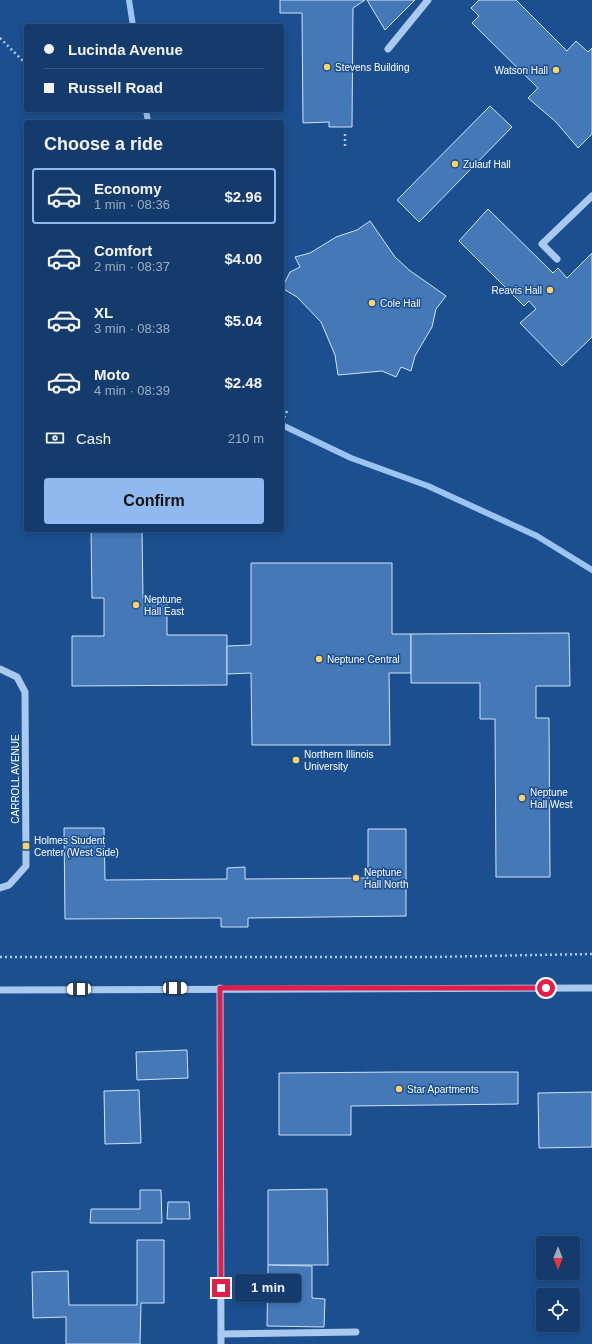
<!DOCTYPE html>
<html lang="en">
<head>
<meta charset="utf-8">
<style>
  :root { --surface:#143b6b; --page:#214673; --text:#f1f3f6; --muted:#9dadc1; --line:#33557e; --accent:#90b9f0 }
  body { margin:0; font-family:Helvetica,sans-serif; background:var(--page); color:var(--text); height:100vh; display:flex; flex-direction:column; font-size:15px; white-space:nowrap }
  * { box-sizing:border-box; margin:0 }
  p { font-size:13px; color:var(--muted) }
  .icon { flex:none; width:22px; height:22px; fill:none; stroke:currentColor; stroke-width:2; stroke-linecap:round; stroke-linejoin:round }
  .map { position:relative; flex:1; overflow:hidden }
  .side { position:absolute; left:24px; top:120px; width:260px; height:412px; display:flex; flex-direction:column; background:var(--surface); border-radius:4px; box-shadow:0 2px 6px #0003,0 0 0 1px var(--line) }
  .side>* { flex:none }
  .banner { position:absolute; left:24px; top:24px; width:260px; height:88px; border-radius:4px; box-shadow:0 2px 6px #0003,0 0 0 1px var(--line); display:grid; align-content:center; height:88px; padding:0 20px; background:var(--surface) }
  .needle { width:26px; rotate:180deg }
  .fabs { position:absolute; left:536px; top:1236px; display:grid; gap:8px }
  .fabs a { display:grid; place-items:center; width:44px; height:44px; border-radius:4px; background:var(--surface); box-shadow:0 2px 6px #0003,0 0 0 1px var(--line); font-size:20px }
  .end { position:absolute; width:18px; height:18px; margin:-9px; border:5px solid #e11d48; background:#fff; box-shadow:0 0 0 2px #fff }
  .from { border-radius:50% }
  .bubble { position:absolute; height:28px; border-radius:4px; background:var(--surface); box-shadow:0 2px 6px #0003,0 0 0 1px var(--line); font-size:13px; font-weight:600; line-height:28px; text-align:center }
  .car { position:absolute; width:12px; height:24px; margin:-12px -6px; border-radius:5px; box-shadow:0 0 3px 1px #0007; background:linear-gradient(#fff 24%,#345 0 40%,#fff 0 76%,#345 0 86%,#fff 0) }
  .banner b { display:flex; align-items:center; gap:14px; height:38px; font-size:15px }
  .banner b+b { border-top:1px solid var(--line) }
  .banner i { width:10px; height:10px; background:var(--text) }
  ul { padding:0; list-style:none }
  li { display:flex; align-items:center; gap:12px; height:56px; margin:0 8px 6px; padding:0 12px; border:2px solid transparent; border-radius:4px }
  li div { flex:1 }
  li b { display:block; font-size:15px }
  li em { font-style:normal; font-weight:600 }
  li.on { border-color:var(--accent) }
  li>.icon { width:36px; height:36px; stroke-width:1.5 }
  h2 { padding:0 20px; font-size:18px; line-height:48px }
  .pay { display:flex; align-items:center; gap:10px; height:44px; padding:0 20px; font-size:15px }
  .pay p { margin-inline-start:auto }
  .cta { display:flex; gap:8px; margin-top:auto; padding:8px 20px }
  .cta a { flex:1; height:46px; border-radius:4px; background:var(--accent); color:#111; font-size:16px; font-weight:600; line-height:46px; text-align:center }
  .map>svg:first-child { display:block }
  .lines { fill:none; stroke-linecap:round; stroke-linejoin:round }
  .stream { stroke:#9cc4f0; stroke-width:6 }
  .building { fill:#4478b7; stroke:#cfe3fa }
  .path { stroke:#a9c9ee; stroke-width:2.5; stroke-dasharray:2 3; stroke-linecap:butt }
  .minor { stroke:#a9c9ee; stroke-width:7 }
  .route { stroke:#e11d48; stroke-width:5 }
  .poi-dot { fill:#ffd166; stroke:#1b4f8f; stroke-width:1.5 }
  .labels { text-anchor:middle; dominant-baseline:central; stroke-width:3; stroke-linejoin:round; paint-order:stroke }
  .poi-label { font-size:10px; fill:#fff; stroke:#1b4f8f; text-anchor:start }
  .street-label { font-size:10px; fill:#fff; stroke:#1b4f8f }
</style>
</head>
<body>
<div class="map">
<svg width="592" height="1344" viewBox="0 0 592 1344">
  <rect width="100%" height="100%" fill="#1b4f8f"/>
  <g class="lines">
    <g class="stream">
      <polyline points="129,0 133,26"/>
      <polyline points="146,110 148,122"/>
      <polyline points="282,425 351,458 428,486 537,536 592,570"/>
    </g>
  </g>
  <g class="building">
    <polygon points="280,0 365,0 353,8 352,127 329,127 329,122 303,123 302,13 280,13"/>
    <polygon points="367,0 415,0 385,30"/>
    <polygon points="479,0 516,0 567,51 576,41 588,52 592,48 592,134 578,148 556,122 528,98 538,88 472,23 479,16 471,8"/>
    <polygon points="490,106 512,127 419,222 397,200"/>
    <polygon points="488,209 553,273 558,268 567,278 592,253 592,337 562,366 520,323 536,309 529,301 524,306 459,241"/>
    <polygon points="370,221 395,257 409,270 446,296 436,309 432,327 415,356 411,371 401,367 396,377 382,371 338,375 335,355 321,322 297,297 282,288 290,272 300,267 295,257 310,253 336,237 357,230"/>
    <polygon points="91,530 142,530 143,598 167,598 167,635 227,635 227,685 72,686 72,636 104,636 104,598 92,598"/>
    <polygon points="251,563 392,563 392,634 411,634 411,673 389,673 390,745 252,745 251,673 227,674 227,646 251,645"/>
    <polygon points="569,633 570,686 536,686 536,718 549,718 550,877 496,877 495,719 480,719 480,683 411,683 411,634"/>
    <polygon points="64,828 104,828 105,880 227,879 227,868 245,867 245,879 368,878 368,829 406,829 406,916 248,918 248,927 221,927 221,918 65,919"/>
    <polygon points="187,1050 188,1078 137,1080 136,1052"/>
    <polygon points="398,1072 518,1072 518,1104 351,1106 351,1135 279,1135 279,1073"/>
    <polygon points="139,1090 141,1143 105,1144 104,1091"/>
    <polygon points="592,1092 592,1147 539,1148 538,1093"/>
    <polygon points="327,1189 328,1265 268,1265 268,1190"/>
    <polygon points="140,1190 161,1190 162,1223 90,1223 91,1209 140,1209"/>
    <polygon points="168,1202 189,1202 190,1219 167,1219"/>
    <polygon points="137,1240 164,1240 164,1303 141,1303 140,1344 66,1344 66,1317 33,1318 32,1272 68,1271 69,1305 137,1305"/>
    <polygon points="268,1265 312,1266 312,1298 325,1299 324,1327 267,1326"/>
  </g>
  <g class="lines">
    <g class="path">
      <polyline points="0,38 26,64"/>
      <polyline points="345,134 345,146"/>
      <polyline points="282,422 287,411"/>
      <polyline points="0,957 430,957 592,954"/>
    </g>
    <g class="minor">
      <polyline points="388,49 428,0"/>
      <polyline points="557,259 542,244 592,196"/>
      <polyline points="0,669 17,677 25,692 26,866 9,885 0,888"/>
      <polyline points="220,988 221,1344"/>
      <polyline points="0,990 592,988"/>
      <polyline points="221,1334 356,1332"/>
    </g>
  </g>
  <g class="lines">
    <polyline class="route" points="221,1288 220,988 546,988"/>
  </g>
  <g class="poi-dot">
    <circle cx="327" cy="67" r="4"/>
    <circle cx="556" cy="70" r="4"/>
    <circle cx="455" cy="164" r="4"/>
    <circle cx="550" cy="290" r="4"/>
    <circle cx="372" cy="303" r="4"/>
    <circle cx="136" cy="605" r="4"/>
    <circle cx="319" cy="659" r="4"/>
    <circle cx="296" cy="760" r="4"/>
    <circle cx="522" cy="798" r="4"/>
    <rect x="22" y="842" width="8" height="8" rx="2"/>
    <circle cx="356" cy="878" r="4"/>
    <circle cx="399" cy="1089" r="4"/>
  </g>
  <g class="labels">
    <g class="poi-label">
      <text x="335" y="67">Stevens Building</text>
      <text x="548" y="70" text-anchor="end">Watson Hall</text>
      <text x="463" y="164">Zulauf Hall</text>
      <text x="542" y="290" text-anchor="end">Reavis Hall</text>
      <text x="380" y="303">Cole Hall</text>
      <text x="144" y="599">Neptune<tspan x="144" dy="12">Hall East</tspan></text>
      <text x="327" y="659">Neptune Central</text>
      <text x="304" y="754">Northern Illinois<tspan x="304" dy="12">University</tspan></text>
      <text x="530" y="792">Neptune<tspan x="530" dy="12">Hall West</tspan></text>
      <text x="34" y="840">Holmes Student<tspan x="34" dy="12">Center (West Side)</tspan></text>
      <text x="364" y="872">Neptune<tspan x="364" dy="12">Hall North</tspan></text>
      <text x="407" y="1089">Star Apartments</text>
    </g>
    <g class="street-label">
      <text transform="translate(15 779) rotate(-90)">CARROLL AVENUE</text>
    </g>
  </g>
</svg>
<div class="fabs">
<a><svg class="needle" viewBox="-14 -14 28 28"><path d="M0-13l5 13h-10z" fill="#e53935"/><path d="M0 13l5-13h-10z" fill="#9dadc1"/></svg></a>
<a><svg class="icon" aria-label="locate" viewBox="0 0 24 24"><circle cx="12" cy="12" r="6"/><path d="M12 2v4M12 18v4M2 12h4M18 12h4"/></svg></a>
</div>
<i class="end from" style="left:546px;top:988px"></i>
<i class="end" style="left:221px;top:1288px"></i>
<div class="bubble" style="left:235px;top:1274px;width:66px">1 min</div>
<i class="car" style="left:175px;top:988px;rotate:90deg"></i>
<i class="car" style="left:79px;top:989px;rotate:269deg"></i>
<div class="banner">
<b><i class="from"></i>Lucinda Avenue</b>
<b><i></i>Russell Road</b>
</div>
<section class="side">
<h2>Choose a ride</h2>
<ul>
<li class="on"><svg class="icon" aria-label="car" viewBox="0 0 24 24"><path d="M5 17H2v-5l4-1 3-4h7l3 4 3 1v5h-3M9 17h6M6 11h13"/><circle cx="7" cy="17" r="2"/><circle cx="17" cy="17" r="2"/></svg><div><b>Economy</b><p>1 min · 08:36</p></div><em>$2.96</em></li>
<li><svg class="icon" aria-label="car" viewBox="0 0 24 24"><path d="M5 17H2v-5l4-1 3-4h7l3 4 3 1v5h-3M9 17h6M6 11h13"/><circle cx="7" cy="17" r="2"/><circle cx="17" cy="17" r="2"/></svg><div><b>Comfort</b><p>2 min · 08:37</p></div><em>$4.00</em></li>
<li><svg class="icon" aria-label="car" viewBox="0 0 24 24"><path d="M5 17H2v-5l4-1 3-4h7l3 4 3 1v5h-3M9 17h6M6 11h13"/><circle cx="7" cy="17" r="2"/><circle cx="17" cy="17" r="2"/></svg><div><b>XL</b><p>3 min · 08:38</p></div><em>$5.04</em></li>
<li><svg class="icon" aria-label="car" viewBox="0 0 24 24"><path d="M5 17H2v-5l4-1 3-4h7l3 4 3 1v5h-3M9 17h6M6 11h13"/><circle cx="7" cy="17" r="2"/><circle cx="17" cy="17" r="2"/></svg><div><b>Moto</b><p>4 min · 08:39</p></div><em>$2.48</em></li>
</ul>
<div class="pay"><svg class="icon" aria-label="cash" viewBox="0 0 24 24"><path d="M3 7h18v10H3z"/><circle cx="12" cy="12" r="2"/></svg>Cash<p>210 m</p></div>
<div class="cta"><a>Confirm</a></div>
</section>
</div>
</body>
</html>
